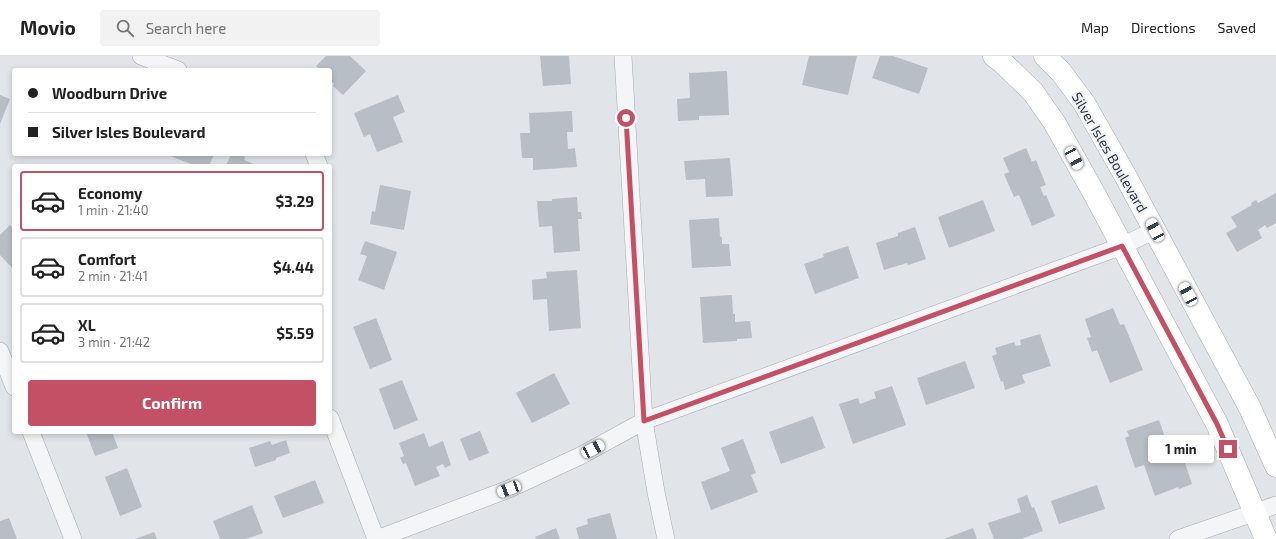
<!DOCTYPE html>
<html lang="en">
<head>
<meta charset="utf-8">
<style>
  :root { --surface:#fff; --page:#f2f2f2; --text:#222; --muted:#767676; --line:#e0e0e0; --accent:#c45066 }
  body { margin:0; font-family:"Exo 2",sans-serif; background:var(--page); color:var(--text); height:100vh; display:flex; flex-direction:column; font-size:15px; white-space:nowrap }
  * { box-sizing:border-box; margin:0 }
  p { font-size:13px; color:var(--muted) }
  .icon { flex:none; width:22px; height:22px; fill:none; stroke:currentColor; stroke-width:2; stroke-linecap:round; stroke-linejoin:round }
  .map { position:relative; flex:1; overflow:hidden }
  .details { position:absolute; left:12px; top:108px; width:320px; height:270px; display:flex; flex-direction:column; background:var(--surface); border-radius:4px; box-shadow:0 2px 6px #0003 }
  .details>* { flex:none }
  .top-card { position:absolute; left:12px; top:12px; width:320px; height:88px; border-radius:4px; box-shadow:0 2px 6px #0003; display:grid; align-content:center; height:88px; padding:0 16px; background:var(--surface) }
  .end { position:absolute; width:18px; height:18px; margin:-9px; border:5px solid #c45066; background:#fff; box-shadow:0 0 0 2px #fff }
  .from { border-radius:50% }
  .bubble { position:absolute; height:28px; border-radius:4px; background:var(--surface); box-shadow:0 2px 6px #0003; font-size:13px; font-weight:700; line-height:28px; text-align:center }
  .car { position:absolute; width:12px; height:24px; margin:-12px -6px; border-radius:5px; box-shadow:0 0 3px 1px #0007; background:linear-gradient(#fff 24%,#345 0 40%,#fff 0 76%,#345 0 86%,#fff 0) }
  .top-card b { display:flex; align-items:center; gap:14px; height:38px; font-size:15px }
  .top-card b+b { border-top:1px solid var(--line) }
  .top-card i { width:10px; height:10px; background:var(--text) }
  ul { padding:7px 0 0; list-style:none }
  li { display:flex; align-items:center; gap:12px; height:60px; margin:0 8px 6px; padding:0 8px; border:2px solid var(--line); border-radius:4px }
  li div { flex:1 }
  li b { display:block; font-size:15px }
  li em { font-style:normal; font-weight:700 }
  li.on { border-color:var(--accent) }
  li>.icon { width:36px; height:36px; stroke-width:1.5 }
  .cta { display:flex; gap:8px; margin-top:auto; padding:8px 16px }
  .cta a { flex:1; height:46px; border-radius:4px; background:var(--accent); color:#fff; font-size:16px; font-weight:700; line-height:46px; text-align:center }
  header { display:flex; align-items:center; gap:24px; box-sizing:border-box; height:56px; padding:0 20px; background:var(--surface); border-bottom:1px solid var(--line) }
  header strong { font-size:19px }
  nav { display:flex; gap:22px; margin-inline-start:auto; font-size:14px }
  .search { width:280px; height:36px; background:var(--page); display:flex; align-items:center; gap:10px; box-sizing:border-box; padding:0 14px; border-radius:4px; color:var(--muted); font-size:15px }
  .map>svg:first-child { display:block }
  .building { fill:#b8bec5 }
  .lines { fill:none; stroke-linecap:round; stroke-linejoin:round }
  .street-casing { stroke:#a6abb2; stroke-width:18 }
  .secondary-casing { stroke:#a6abb2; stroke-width:23 }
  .street { stroke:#f3f5f7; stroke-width:17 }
  .secondary { stroke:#fff; stroke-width:22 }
  .route { stroke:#c45066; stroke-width:5 }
  .labels { text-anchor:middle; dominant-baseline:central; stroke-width:4; stroke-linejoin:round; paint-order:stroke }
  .street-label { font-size:14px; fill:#2a333f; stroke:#f0f3f6 }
</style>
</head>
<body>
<header>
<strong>Movio</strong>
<div class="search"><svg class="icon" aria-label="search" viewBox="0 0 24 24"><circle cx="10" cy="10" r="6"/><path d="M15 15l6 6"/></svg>Search here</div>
<nav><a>Map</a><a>Directions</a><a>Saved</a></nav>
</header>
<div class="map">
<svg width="1276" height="483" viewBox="0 0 1276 483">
  <rect width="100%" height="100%" fill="#e1e4e8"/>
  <g class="building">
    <polygon points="326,0 350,0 366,15 343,39 333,30 334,28 330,24 330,14 320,14 316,10"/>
    <polygon points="540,0 569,0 571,28 543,30"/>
    <polygon points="809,0 857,0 848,39 802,29"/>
    <polygon points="880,0 893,0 928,12 919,38 872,22"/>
    <polygon points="727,15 729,59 699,60 699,64 678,65 677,43 690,42 689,17"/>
    <polygon points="0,39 10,43 0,68"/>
    <polygon points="398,39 405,56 393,61 403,86 377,96 370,78 364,81 354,57"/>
    <polygon points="572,55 573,76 567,76 568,93 575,92 577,111 533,114 533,102 522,102 520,77 530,77 529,57"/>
    <polygon points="1026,92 1032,106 1036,104 1046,129 1040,131 1044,140 1046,139 1055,160 1032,170 1019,139 1014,141 1004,118 1009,116 1003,102"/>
    <polygon points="165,98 214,98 209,110 196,110"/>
    <polygon points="231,98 238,98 245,101 244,104 259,110 226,110"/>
    <polygon points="730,102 733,140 706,141 705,123 686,124 684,105"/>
    <polygon points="380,129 411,135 404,174 370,168 372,155 375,156"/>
    <polygon points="1276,137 1276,167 1267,172 1265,169 1258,174 1262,182 1237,196 1226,177 1237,171 1231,161 1252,149 1251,147 1256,144 1258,147"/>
    <polygon points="577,141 578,156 581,156 582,163 578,163 580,195 554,197 552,170 539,171 537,145 552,145 552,143"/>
    <polygon points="983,144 995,175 949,192 938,161"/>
    <polygon points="719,162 720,180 722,182 722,188 729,188 731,210 692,212 689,164"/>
    <polygon points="10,169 14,173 14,214 0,199 0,179"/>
    <polygon points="915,171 926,203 908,209 907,207 884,214 876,187 898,180 898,177"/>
    <polygon points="365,185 397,196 384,234 358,224 367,200 360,198"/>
    <polygon points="848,190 859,222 815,238 804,208 824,201 823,198"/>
    <polygon points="577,214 581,272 549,275 547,243 533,244 532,224 547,222 546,216"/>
    <polygon points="732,239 733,258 735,258 735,266 750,265 752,282 737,283 737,285 703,287 700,241"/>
    <polygon points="1113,252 1120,269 1124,268 1143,314 1110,327 1097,294 1092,296 1087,282 1091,281 1085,263"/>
    <polygon points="376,262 392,304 370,313 353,271"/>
    <polygon points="1040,278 1051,310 1022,319 1025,327 1005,334 1003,325 1001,326 992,300 997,298 995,292 1014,286 1016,290 1021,289 1020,284"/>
    <polygon points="965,305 975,332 926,349 917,322"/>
    <polygon points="554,317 570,348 532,367 516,337"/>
    <polygon points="402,324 418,364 394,374 379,333"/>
    <polygon points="892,330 906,369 853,388 839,348 858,342 860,348 876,342 874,336"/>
    <polygon points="813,360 825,392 781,408 769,376"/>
    <polygon points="1159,364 1174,407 1184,404 1192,428 1179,433 1178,431 1155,440 1144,409 1135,412 1125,382 1129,380 1127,375"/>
    <polygon points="480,375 489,397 469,405 460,383"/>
    <polygon points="86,376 112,376 118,392 95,400"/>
    <polygon points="424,377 429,391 443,385 451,409 445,412 443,408 436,411 440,420 415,430 406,407 403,408 400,402 404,400 399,387"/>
    <polygon points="743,383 756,417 751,419 758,436 711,454 701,426 730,415 721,392"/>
    <polygon points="286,384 290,397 276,402 276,404 255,411 249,392 270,385 272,389"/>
    <polygon points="127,412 142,451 120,460 105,421"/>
    <polygon points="315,424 324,447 283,462 274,440"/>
    <polygon points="1097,429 1105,453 1059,468 1051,445"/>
    <polygon points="1027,439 1032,452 1034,451 1043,475 1021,483 994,483 988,467 1021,456 1017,443"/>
    <polygon points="252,449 263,477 246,483 220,483 213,465"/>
    <polygon points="610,457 617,483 579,483 576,472 588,468 587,463"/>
    <polygon points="9,462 17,483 0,483 0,465"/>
    <polygon points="556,472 560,483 536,483 535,481"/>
    <polygon points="973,472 977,483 944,483"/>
    <polygon points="154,476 157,483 135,483"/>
  </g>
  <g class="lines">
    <g class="street-casing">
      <g id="street">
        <polyline points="141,0 178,14"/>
        <polyline points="623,0 644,365 656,436 666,483"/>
        <polyline points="314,98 319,110"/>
        <polyline points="0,295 14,331"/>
        <polyline points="330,362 376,483"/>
        <polyline points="31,376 73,483"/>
        <polyline points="377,483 509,433 580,400 644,365 1122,190 1155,174"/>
        <polyline points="1178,483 1276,449"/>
      </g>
    </g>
    <g class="secondary-casing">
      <g id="secondary">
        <polyline points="994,0 1002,6 1033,36 1054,66 1095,139 1217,368 1266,483"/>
        <polyline points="1045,0 1061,16 1084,47 1126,121 1250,352 1276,410"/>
      </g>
    </g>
    <use href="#street" class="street"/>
    <use href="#secondary" class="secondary"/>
  </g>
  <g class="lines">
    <polyline class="route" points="626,62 644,365 1122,190 1217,368 1228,393"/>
  </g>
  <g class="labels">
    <g class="street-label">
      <text transform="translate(1110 96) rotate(60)">Silver Isles Boulevard</text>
    </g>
  </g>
</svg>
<i class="end from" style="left:626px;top:62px"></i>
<i class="end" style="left:1228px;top:393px"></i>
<div class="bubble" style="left:1148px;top:379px;width:66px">1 min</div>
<i class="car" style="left:1074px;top:102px;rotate:151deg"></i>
<i class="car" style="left:1155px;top:174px;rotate:332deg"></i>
<i class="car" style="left:1188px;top:238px;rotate:332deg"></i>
<i class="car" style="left:593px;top:393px;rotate:62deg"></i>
<i class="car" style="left:509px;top:433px;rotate:249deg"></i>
<div class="top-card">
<b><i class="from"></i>Woodburn Drive</b>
<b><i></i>Silver Isles Boulevard</b>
</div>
<section class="details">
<ul>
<li class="on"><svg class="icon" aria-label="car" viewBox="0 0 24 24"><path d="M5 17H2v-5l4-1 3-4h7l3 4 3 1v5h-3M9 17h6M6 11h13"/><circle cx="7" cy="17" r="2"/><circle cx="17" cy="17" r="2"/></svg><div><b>Economy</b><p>1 min · 21:40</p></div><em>$3.29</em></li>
<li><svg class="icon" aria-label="car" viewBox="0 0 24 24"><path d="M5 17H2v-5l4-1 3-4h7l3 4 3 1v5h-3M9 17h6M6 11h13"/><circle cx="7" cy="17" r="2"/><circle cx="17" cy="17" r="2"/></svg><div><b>Comfort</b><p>2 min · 21:41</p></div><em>$4.44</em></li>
<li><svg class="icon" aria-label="car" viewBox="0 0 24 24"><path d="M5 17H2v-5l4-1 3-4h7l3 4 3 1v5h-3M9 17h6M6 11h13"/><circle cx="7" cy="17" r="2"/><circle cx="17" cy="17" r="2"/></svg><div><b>XL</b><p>3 min · 21:42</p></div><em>$5.59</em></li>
</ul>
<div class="cta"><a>Confirm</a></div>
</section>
</div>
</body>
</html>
